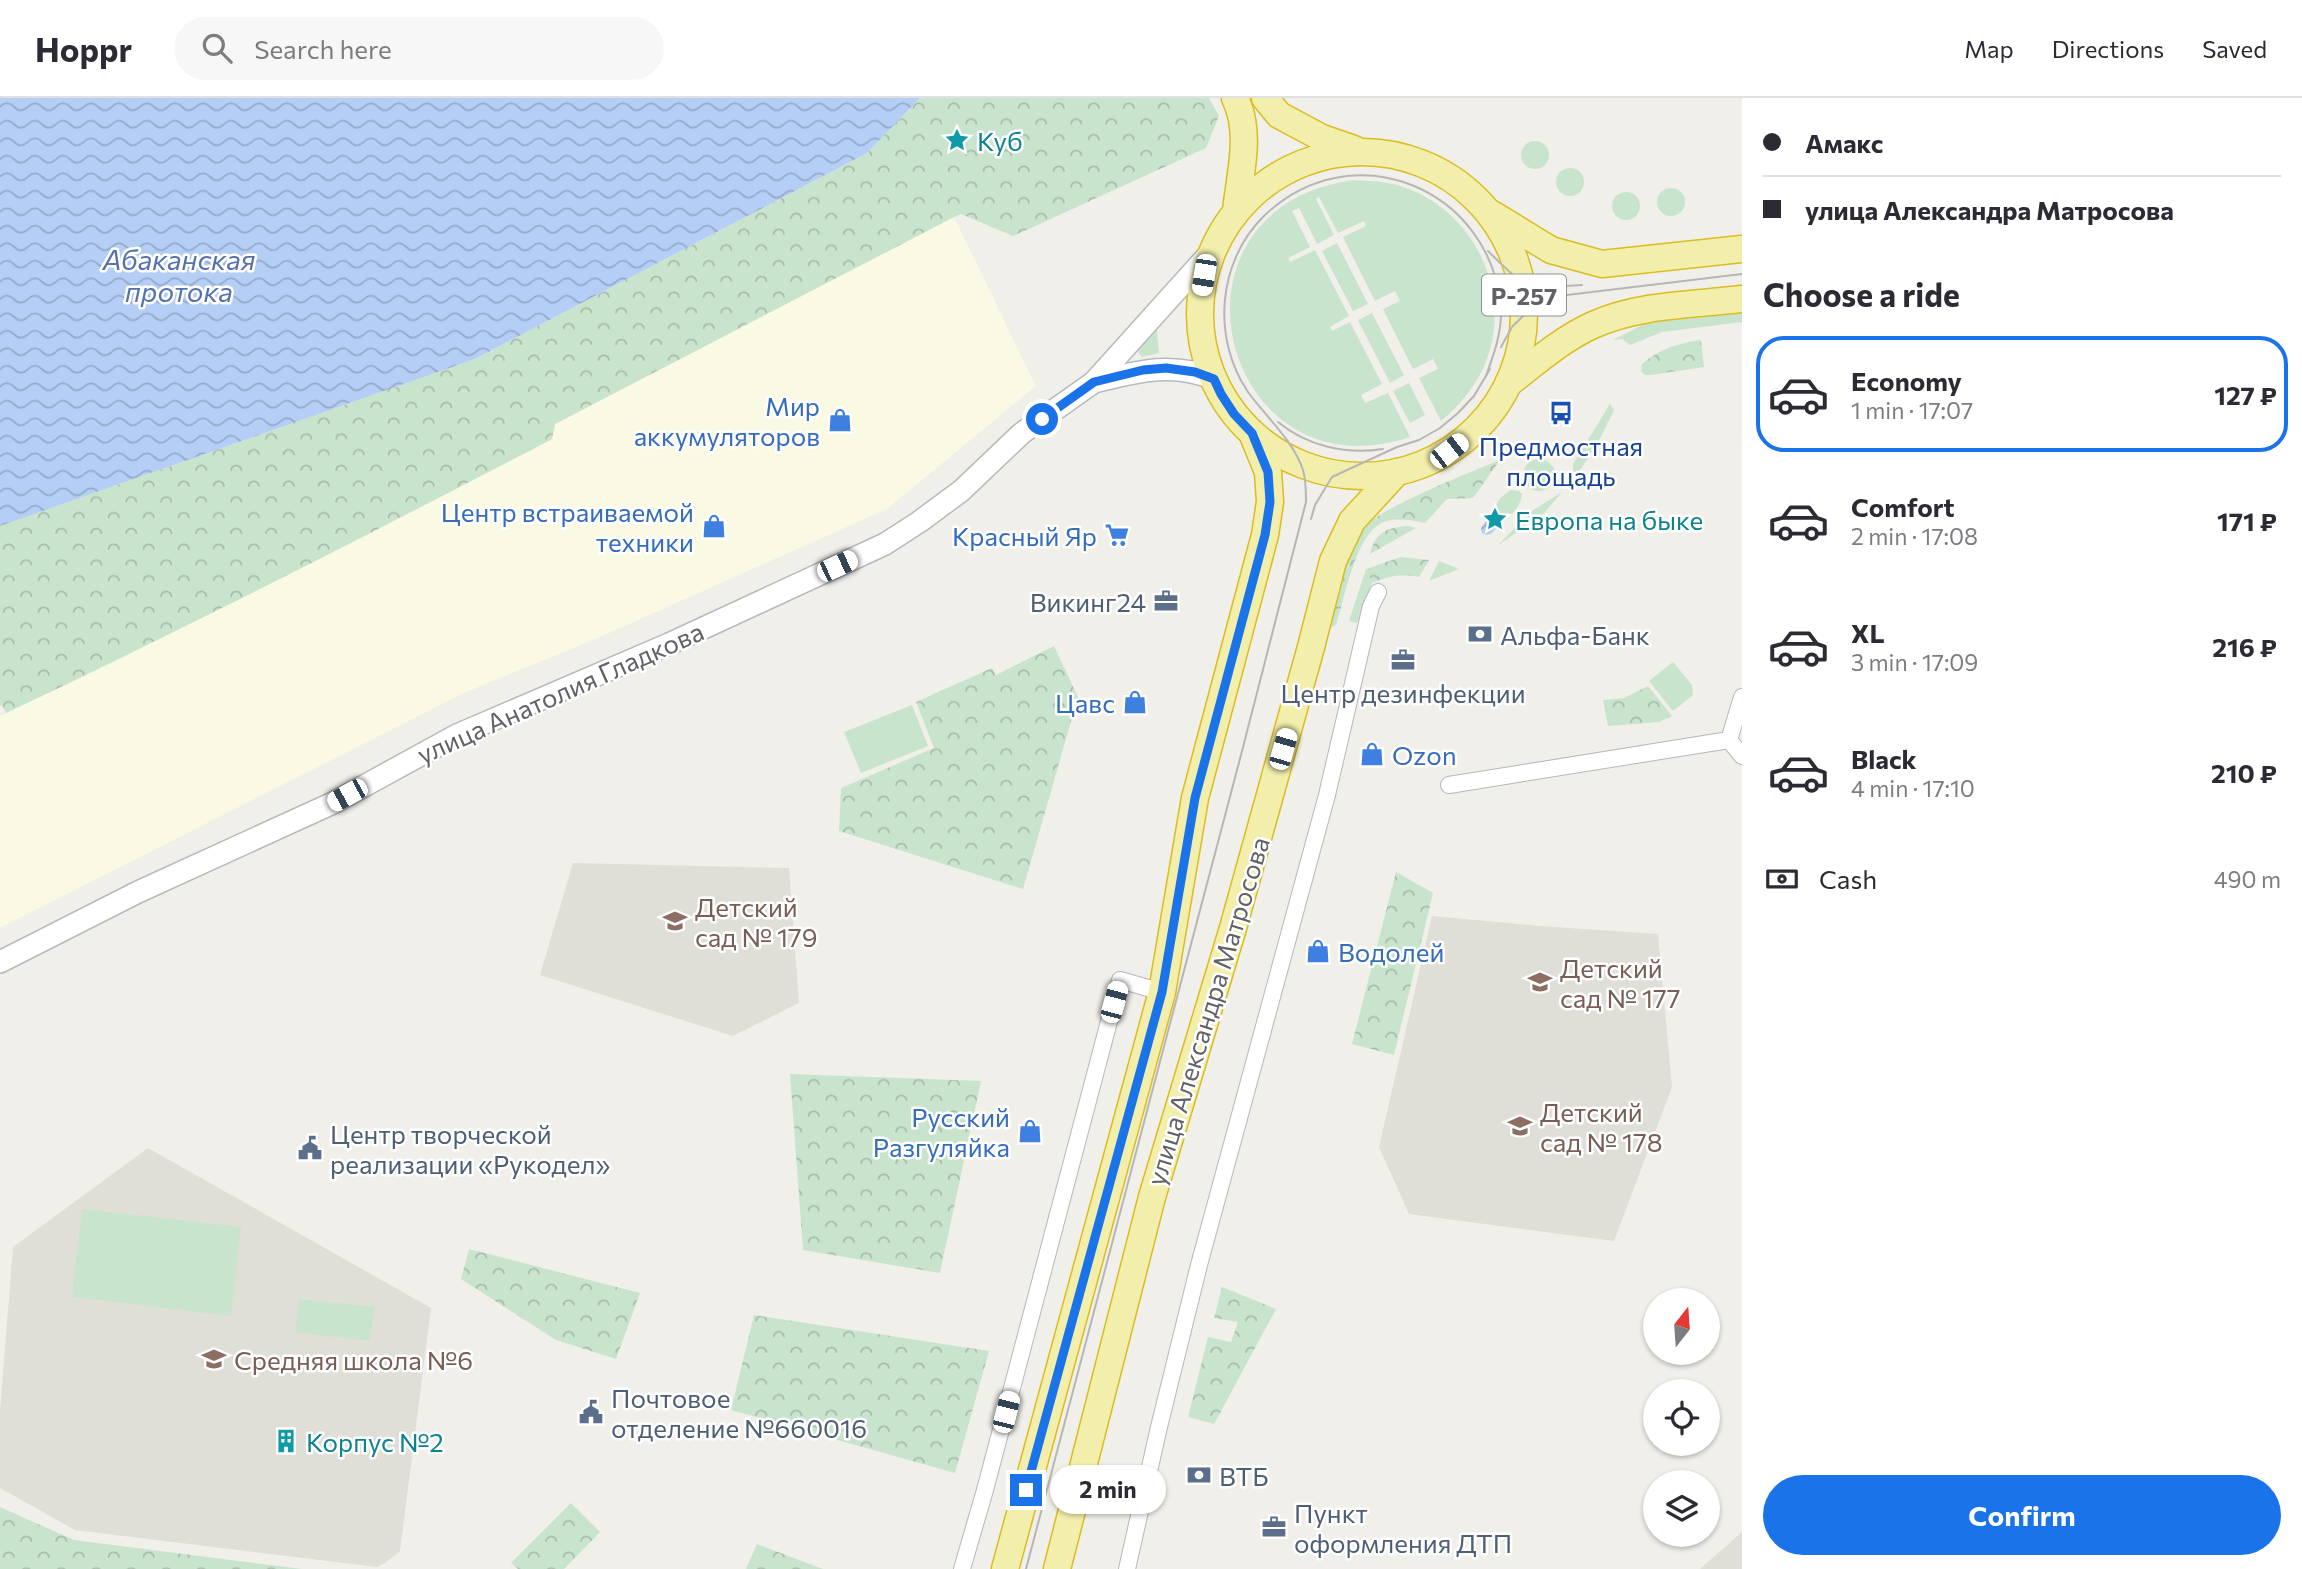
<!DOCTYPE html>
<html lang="en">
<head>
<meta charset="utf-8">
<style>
  :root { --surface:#fff; --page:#f7f7f7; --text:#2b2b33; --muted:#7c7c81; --line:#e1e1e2; --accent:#1a73e8 }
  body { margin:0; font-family:Commissioner,sans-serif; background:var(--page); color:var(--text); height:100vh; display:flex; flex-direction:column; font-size:26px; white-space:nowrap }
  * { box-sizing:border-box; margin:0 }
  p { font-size:23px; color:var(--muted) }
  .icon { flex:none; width:38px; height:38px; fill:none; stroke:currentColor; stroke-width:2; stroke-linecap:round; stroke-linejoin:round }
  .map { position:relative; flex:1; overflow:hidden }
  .sheet { display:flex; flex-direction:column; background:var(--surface); width:560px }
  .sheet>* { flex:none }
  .top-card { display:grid; align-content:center; height:154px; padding:0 21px; background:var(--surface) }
  .needle { width:46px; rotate:17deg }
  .buttons { position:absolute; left:1643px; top:1190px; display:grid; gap:14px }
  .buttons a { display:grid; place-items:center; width:77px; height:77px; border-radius:50%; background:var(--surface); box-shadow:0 2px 5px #0004; font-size:35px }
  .end { position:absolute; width:32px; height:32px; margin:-16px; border:9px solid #1a73e8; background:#fff; box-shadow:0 0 0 4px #fff }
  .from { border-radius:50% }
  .bubble { position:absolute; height:49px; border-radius:24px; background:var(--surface); box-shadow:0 2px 5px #0004; font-size:23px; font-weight:700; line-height:49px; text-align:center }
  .car { position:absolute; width:21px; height:42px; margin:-21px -10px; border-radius:9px; box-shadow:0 0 5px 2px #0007; background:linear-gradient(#fff 24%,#345 0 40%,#fff 0 76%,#345 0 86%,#fff 0) }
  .top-card b { display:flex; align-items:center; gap:24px; height:66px; font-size:26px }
  .top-card b+b { border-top:2px solid var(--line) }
  .top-card i { width:18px; height:18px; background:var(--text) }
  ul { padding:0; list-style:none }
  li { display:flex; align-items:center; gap:21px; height:116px; margin:0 14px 10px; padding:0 7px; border:4px solid transparent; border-radius:28px }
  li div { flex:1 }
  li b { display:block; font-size:26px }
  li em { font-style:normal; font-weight:700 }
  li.on { border-color:var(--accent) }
  li>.icon { width:63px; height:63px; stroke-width:1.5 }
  h2 { padding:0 21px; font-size:32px; line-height:84px }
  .pay { display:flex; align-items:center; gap:18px; height:77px; padding:0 21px; font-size:26px }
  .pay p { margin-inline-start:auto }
  .cta { display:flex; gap:14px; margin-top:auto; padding:14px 21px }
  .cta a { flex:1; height:80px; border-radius:42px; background:var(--accent); color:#fff; font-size:28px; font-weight:700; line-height:80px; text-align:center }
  header { display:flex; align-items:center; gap:42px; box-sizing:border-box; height:98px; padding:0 35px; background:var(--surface); border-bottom:2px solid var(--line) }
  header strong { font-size:33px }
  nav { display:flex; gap:38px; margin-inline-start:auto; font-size:24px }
  .search { width:490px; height:63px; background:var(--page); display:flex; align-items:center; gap:18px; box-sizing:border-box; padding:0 24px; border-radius:38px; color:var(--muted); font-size:26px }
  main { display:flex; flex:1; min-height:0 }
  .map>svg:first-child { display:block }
  .commercial { fill:#faf9e3 }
  .education { fill:#dfded7 }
  .grass { fill:#c9e4cd }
  .forest { fill:url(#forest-crowns) }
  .water { fill:url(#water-waves) }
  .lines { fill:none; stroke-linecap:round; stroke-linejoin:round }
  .minor-casing { stroke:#b5b7bb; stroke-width:18 }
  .secondary-casing { stroke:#b7b9be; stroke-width:24 }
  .trunk-casing { stroke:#dabd1e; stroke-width:29 }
  .minor { stroke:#fff; stroke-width:16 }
  .secondary { stroke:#fff; stroke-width:21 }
  .trunk { stroke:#f2eeac; stroke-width:26 }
  .tram { stroke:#b6b6b7; stroke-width:2 }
  .route { stroke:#1a73e8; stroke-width:9 }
  .labels { text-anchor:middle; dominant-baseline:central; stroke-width:5; stroke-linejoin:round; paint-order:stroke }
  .shield { fill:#fff; stroke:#909195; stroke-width:2 }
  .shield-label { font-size:24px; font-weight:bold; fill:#606267 }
  .culture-label { font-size:26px; fill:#0d838f; stroke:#fff; text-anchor:start }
  .shop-label { font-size:26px; fill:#366cbe; stroke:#fff; text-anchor:end }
  .transit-label { font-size:26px; fill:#164399; stroke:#fff }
  .service-label { font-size:26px; fill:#4e5e75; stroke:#fff; text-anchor:start }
  .street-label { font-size:26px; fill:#606267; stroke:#fff }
  .education-label { font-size:26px; fill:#785e54; stroke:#fff; text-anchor:start }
  .water-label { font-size:28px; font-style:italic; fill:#5572ae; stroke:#fff }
</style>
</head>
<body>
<header>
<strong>Hoppr</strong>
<div class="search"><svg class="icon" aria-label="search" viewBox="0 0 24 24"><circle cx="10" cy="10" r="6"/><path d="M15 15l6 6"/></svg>Search here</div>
<nav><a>Map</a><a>Directions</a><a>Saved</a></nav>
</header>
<main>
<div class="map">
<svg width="1742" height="1471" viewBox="0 0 1742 1471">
  <defs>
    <pattern id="forest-crowns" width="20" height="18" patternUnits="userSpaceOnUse" patternTransform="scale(1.75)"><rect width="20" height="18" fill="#c9e4cd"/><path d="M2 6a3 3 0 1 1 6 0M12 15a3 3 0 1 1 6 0" fill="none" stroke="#a7bcaa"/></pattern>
    <pattern id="water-waves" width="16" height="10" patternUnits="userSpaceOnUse" patternTransform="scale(1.75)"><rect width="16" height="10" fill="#b4cef5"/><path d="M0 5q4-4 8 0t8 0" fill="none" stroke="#96abca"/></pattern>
  </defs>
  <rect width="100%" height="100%" fill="#f0efe9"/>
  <polygon class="commercial" points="954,119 1036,288 887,411 600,539 464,595 0,830 0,618 111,565 552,341 555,326"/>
  <g class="education">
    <polygon points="573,765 789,770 799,905 733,938 540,877"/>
    <polygon points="1432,818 1539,828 1658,836 1672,989 1614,1143 1409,1116 1379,1049"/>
    <polygon points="148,1050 431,1210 400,1453 385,1465 377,1469 75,1432 0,1390 0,1313 13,1149"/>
    <polygon points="1742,1434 1742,1471 1700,1471"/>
  </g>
  <g class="grass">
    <circle cx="1535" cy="57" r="14"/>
    <circle cx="1570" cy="84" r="14"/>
    <path d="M1354,82C1375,83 1396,84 1416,94C1488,127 1519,221 1473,288C1464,301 1453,313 1441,323L1419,280L1438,271L1433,261L1413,271L1383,211L1400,203L1395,193L1375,203L1343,139L1366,128L1364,123L1338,135L1319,99L1316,101L1334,137L1317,146L1299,110L1292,113L1310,149L1288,160L1290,164L1315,152L1349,218L1330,229L1332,233L1350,224L1382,286L1361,297L1365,305L1388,295L1410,339C1221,402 1148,110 1354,82Z"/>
    <circle cx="1671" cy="104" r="14"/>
    <circle cx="1626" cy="108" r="14"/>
    <polygon points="1337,145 1368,206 1353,213 1322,153"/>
    <polygon points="1372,215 1404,277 1390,285 1358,222"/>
    <polygon points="1742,215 1742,224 1662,234 1630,247 1622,241 1613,242 1646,225"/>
    <polygon points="1156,223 1159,255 1142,259 1134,249"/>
    <polygon points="1409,285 1425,317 1410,325 1393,293"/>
    <path d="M1610,306L1614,312C1603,335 1592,357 1576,377L1573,373V366Z"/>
    <circle cx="1539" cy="377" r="16"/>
    <path d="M1511,392L1519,393L1522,396C1520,409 1514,416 1502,423V417L1498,414H1492L1500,400Z"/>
    <polygon points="1562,394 1544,415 1497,448 1532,413"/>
    <polygon points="1439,463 1459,471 1429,483"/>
    <polygon points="1366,471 1372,485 1357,525 1349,523"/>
    <polygon points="1673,564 1692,587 1693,597 1673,613 1649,583"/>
    <polygon points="912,607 928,648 861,675 844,634"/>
    <polygon points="82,1111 241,1129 231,1218 72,1199"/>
    <polygon points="299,1201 374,1209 370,1243 295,1234"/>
  </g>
  <g class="forest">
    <path d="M920,0H1209L1219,18L1206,50L1013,138L961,116L954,119L555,326L552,341C372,435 190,528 6,615L2,607L0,608V428L475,261L867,55Z"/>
    <path d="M1701,242L1704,269L1651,277H1645L1641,273L1642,266C1660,251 1678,245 1701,242Z"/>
    <path d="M1500,362L1473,400L1447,401L1425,425C1410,422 1390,418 1377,428C1354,445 1345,499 1336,527L1329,530L1328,527C1335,503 1345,453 1357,435C1373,412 1471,374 1500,362Z"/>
    <path d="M1408,428L1416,430L1370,456C1374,435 1388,429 1408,428Z"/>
    <path d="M1401,459L1429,462L1419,479C1401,475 1389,478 1372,485L1366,471Z"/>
    <polygon points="1054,548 1078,599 1023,791 839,733 841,690 934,650 916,604 992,570 996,577"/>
    <polygon points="1648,588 1672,618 1659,624 1608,628 1603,602 1624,600"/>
    <polygon points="1396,774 1433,795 1394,957 1352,946"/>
    <polygon points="790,976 981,983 940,1175 803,1152"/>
    <polygon points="469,1151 640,1195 616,1261 556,1242 461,1181"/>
    <polygon points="1222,1189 1276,1211 1214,1326 1188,1319 1208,1239 1231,1244 1238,1224 1214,1220"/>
    <polygon points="754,1217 989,1253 955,1375 731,1312"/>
    <polygon points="571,1405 600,1434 564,1471 518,1471 511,1465"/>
    <polygon points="0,1409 74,1442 302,1471 0,1471"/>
    <polygon points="757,1446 823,1471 746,1471"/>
  </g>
  <g class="water">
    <polygon points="0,0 920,0 867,55 475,261 0,428"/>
    <polygon points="1492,414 1498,414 1502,417 1502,423 1492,435 1487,437 1482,435 1481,430"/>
  </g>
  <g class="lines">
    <g class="minor-casing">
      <g id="minor">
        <polyline points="1729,642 1742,599"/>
        <polyline points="1729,642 1742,658"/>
        <polyline points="1449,687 1729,642"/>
        <polyline points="962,1471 985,1392 1120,882 1162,894"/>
        <polyline points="1127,1471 1159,1329 1199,1167 1327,697 1371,508 1378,494"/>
      </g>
    </g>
    <g class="secondary-casing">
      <g id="secondary">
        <path d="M1094,284C1135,274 1173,263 1214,281"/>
        <polyline points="0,864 138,794 333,705 457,637 669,546 885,446 919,424 961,393 1022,335 1094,284 1211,154"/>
      </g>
    </g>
    <g class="trunk-casing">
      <g id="trunk">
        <path d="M1235,0C1252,35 1240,75 1236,113"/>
        <polyline points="1265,0 1279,17 1322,40 1354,51"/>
        <circle cx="1362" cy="216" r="162"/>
        <polyline points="1494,117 1551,152 1602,166 1742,151"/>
        <path d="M1509,285C1536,264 1562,241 1593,227C1639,206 1693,207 1742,201"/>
        <polyline points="1005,1471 1162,894 1195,700 1265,437 1270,404 1268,374 1252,335"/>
        <polyline points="1057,1471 1152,1099 1233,830 1311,549 1333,463 1352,423 1397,374"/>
      </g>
    </g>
    <use href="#minor" class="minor"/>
    <use href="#secondary" class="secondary"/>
    <use href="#trunk" class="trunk"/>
    <g class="tram">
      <path d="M1488,153C1496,161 1504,169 1512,176C1531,190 1560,189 1582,187"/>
      <polyline points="1501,249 1512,229 1523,218 1535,209 1567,197 1742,176"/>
      <path d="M1278,324C1307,348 1346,357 1383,351"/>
      <polyline points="1311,421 1315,407 1332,379 1397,349 1419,342 1440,330 1458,315 1474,298 1490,271"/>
      <path d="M1026,1471L1241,657L1306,404C1306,393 1306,382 1303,372C1293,342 1266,319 1248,294C1212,241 1217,165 1263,119C1351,32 1492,90 1501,211C1502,234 1494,256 1486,278"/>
    </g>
  </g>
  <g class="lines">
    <polyline class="route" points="1026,1392 1162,894 1195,700 1265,437 1270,404 1268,374 1252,335 1234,316 1221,296 1214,281 1195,274 1166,270 1143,272 1094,284 1042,321"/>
  </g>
  <defs>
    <g id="sight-bare" transform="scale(1.89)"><path d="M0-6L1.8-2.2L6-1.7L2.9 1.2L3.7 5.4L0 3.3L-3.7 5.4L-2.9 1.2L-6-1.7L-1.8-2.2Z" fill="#0f9aa8" stroke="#fff" stroke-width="2.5" paint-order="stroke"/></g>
    <g id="bus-bare" transform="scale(1.89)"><path d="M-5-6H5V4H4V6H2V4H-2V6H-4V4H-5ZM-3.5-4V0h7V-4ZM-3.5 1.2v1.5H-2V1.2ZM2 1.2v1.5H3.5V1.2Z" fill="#1a4fb4" stroke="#fff" stroke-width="2.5" paint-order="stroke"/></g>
    <g id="shop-bare" transform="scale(1.89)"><path d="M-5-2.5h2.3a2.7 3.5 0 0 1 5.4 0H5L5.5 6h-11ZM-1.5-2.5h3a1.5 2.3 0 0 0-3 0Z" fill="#3f7fe0" stroke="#fff" stroke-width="2.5" paint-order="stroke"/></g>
    <g id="supermarket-bare" transform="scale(1.89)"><path d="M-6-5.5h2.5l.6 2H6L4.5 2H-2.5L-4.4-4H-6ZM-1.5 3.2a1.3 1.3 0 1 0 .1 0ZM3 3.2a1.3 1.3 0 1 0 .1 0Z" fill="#3f7fe0" stroke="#fff" stroke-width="2.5" paint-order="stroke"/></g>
    <g id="office-bare" transform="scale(1.89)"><path d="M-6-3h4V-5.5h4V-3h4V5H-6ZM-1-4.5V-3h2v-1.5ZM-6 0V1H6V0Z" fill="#5c6f8a" stroke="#fff" stroke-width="2.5" paint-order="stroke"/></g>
    <g id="bank-bare" transform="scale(1.89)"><path d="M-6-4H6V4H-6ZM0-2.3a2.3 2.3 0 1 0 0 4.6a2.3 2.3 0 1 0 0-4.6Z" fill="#5c6f8a" stroke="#fff" stroke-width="2.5" paint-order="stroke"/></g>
    <g id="school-bare" transform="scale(1.89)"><path d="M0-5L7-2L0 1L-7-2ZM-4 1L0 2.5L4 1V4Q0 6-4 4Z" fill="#8d6e63" stroke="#fff" stroke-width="2.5" paint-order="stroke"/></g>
    <g id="civic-bare" transform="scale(1.89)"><path d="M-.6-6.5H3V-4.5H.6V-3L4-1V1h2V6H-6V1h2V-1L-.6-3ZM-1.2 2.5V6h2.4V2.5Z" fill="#5c6f8a" stroke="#fff" stroke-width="2.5" paint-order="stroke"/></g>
    <g id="building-bare" transform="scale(1.89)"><path d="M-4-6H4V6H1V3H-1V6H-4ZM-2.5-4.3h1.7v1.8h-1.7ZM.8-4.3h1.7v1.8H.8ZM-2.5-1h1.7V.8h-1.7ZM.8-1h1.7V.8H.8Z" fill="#0f9aa8" stroke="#fff" stroke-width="2.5" paint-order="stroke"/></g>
  </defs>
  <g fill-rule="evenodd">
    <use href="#sight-bare" x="957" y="42"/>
    <use href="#bus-bare" x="1561" y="315"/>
    <use href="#shop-bare" x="840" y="322"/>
    <use href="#sight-bare" x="1495" y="421"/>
    <use href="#shop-bare" x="714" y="428"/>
    <use href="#supermarket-bare" x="1117" y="437"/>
    <use href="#office-bare" x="1166" y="503"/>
    <use href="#bank-bare" x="1480" y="536"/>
    <use href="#office-bare" x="1403" y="562"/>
    <use href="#shop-bare" x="1135" y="604"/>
    <use href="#shop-bare" x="1372" y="656"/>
    <use href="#school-bare" x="675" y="823"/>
    <use href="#shop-bare" x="1318" y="853"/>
    <use href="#school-bare" x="1540" y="884"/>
    <use href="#school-bare" x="1520" y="1028"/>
    <use href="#shop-bare" x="1030" y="1033"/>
    <use href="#civic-bare" x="310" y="1050"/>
    <use href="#school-bare" x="214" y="1261"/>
    <use href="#civic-bare" x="591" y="1314"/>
    <use href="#building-bare" x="286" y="1343"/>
    <use href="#bank-bare" x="1199" y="1377"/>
    <use href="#office-bare" x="1274" y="1429"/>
  </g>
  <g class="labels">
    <rect class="shield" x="1482" y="176.5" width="84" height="41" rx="5"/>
    <g class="shield-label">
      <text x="1524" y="197">Р-257</text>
    </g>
    <g class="culture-label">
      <text x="977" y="42">Куб</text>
      <text x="1515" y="421">Европа на быке</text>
      <text x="306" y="1343">Корпус №2</text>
    </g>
    <g class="shop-label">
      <text x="820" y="307">Мир<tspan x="820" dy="30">аккумуляторов</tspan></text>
      <text x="694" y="413">Центр встраиваемой<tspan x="694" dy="30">техники</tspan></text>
      <text x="1097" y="437">Красный Яр</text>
      <text x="1115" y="604">Цавс</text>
      <text x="1392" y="656" text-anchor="start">Ozon</text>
      <text x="1338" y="853" text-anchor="start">Водолей</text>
      <text x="1010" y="1018">Русский<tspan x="1010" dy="30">Разгуляйка</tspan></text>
    </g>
    <g class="transit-label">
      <text x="1561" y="347">Предмостная<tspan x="1561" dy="30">площадь</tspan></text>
    </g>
    <g class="service-label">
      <text x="1146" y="503" text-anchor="end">Викинг24</text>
      <text x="1500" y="536">Альфа-Банк</text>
      <text x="1403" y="594" text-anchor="middle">Центр дезинфекции</text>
      <text x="330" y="1035">Центр творческой<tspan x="330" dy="30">реализации «Рукодел»</tspan></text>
      <text x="611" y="1299">Почтовое<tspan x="611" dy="30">отделение №660016</tspan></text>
      <text x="1219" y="1377">ВТБ</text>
      <text x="1294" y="1414">Пункт<tspan x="1294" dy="30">оформления ДТП</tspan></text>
    </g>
    <g class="street-label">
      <text transform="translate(560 594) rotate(-24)">улица Анатолия Гладкова</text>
      <text transform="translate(1207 913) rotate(-73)">улица Александра Матросова</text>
    </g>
    <g class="education-label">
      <text x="695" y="808">Детский<tspan x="695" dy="30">сад № 179</tspan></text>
      <text x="1560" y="869">Детский<tspan x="1560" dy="30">сад № 177</tspan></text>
      <text x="1540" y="1013">Детский<tspan x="1540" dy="30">сад № 178</tspan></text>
      <text x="234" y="1261">Средняя школа №6</text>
    </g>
    <g class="water-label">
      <text x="179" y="161">Абаканская<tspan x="179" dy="32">протока</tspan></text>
    </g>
  </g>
</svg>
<div class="buttons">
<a><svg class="needle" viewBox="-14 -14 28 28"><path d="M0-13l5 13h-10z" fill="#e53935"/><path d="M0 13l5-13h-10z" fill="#7c7c81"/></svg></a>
<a><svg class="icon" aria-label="locate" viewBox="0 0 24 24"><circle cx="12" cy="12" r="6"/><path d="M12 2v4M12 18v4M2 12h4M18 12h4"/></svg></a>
<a><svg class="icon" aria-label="layers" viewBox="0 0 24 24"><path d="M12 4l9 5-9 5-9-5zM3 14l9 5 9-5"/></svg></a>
</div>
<i class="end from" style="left:1042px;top:321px"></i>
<i class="end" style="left:1026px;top:1392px"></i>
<div class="bubble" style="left:1050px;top:1367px;width:116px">2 min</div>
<i class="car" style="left:1204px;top:177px;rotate:189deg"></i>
<i class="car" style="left:1449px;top:353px;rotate:52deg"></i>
<i class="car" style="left:837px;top:468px;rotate:65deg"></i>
<i class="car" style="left:1283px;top:651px;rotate:16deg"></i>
<i class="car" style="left:347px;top:697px;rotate:241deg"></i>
<i class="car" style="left:1114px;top:904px;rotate:15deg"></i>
<i class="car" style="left:1006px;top:1314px;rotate:14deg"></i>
</div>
<section class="sheet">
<div class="top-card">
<b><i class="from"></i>Амакс</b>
<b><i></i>улица Александра Матросова</b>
</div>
<h2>Choose a ride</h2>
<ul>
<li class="on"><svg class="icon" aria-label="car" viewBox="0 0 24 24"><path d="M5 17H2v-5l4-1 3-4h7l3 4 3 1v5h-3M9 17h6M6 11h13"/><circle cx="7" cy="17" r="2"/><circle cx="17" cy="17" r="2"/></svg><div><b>Economy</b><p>1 min · 17:07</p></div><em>127 ₽</em></li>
<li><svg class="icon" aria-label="car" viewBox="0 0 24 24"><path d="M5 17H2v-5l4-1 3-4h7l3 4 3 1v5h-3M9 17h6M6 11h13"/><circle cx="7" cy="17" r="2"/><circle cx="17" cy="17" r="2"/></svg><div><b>Comfort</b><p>2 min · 17:08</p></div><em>171 ₽</em></li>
<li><svg class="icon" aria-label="car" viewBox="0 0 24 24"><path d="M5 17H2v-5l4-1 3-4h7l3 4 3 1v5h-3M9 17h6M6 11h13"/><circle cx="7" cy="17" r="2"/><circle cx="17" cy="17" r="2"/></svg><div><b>XL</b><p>3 min · 17:09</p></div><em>216 ₽</em></li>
<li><svg class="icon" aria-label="car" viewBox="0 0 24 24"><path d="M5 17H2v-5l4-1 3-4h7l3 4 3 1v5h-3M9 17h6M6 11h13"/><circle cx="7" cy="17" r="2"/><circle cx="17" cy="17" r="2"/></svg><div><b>Black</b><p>4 min · 17:10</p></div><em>210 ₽</em></li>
</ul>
<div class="pay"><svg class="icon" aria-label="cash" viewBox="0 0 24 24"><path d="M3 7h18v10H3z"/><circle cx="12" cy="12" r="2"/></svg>Cash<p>490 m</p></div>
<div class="cta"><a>Confirm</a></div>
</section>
</main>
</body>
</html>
